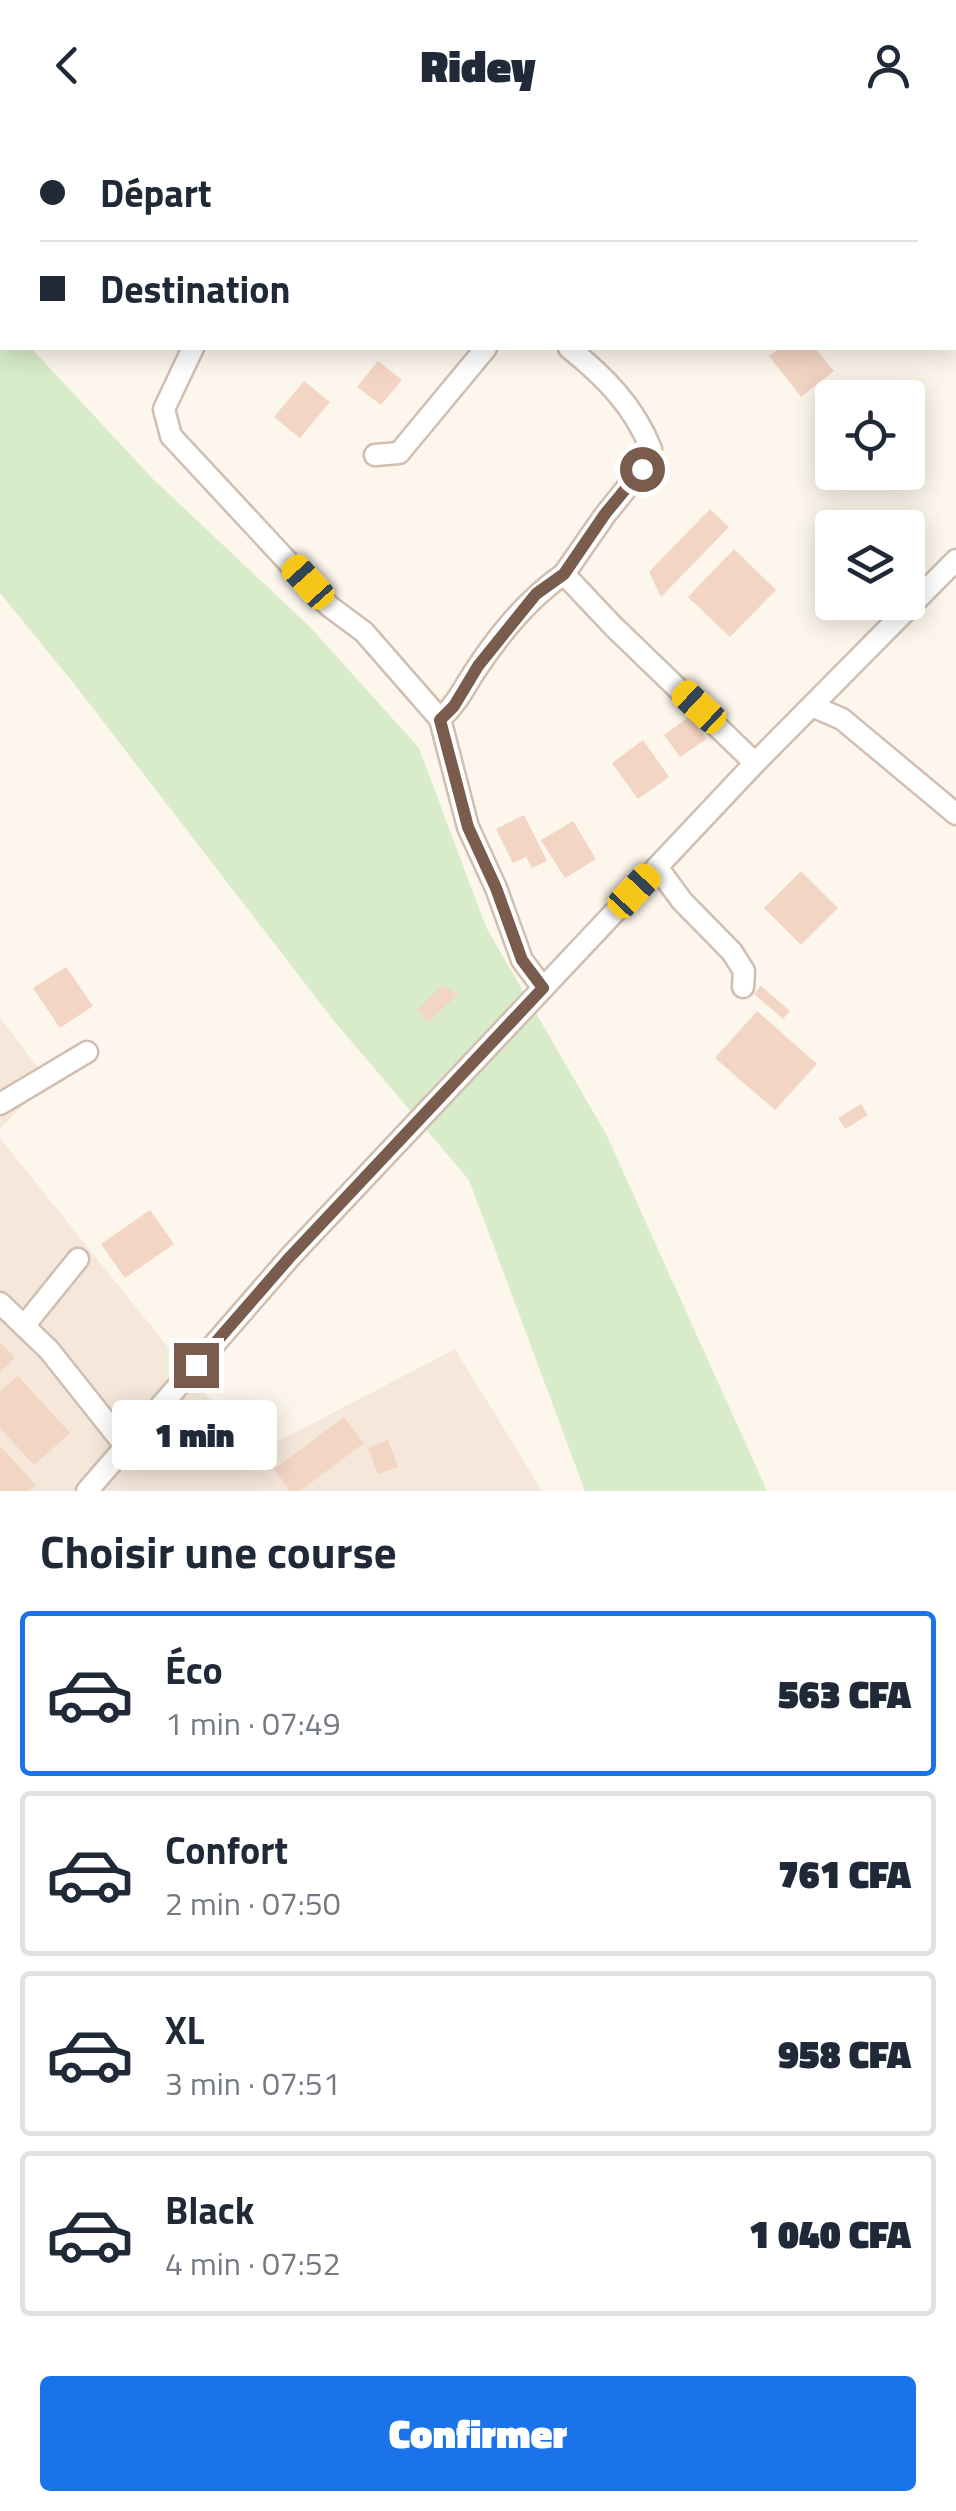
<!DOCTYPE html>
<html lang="fr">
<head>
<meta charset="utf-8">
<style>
  :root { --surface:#fff; --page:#f6f6f7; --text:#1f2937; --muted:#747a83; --line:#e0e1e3; --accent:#1a73e8 }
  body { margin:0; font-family:"Titillium Web",sans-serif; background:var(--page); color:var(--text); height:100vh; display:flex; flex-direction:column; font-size:38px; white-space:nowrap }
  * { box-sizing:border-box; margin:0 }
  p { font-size:32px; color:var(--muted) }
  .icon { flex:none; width:55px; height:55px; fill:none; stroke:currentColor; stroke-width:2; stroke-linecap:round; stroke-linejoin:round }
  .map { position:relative; height:1361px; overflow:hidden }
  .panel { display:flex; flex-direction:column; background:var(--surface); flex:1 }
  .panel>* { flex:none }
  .top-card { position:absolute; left:0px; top:0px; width:958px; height:220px; box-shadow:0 5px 25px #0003; display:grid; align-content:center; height:220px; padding:0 40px; background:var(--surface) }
  .fabs { position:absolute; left:815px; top:250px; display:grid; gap:20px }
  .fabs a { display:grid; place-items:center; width:110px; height:110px; border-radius:10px; background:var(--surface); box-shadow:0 5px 25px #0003; font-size:50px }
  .end { position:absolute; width:45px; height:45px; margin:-22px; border:12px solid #7a5c4d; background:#fff; box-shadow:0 0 0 5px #fff }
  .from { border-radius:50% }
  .bubble { position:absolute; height:70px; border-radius:10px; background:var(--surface); box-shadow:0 5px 25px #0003; font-size:32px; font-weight:800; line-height:70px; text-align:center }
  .car { position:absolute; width:30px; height:60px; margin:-30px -15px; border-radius:12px; box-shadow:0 0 8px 2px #0007; background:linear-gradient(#f5c518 24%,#345 0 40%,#f5c518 0 76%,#345 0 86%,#f5c518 0) }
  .top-card b { display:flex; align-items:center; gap:35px; height:95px; font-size:38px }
  .top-card b+b { border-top:2px solid var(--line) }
  .top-card i { width:25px; height:25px; background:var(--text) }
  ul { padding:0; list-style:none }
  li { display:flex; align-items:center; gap:30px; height:165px; margin:0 20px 15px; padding:0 20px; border:5px solid var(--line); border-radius:10px }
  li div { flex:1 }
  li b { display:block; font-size:38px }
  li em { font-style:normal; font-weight:800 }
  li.active { border-color:var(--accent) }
  li>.icon { width:90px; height:90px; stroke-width:1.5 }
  h2 { padding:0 40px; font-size:45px; line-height:120px }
  .primary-button { display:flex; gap:20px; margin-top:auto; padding:20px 40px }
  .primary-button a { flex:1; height:115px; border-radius:10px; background:var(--accent); color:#fff; font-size:40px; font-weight:800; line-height:115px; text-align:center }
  header { display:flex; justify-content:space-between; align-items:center; height:130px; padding:0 40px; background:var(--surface); font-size:45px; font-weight:800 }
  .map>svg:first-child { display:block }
  .residential { fill:#f5e8da }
  .green { fill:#d8ecc9 }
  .building { fill:#f3d5c3 }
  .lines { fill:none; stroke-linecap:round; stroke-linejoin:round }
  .minor-casing { stroke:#d1beb0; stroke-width:25 }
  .minor { stroke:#fff; stroke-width:20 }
  .route { stroke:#7a5c4d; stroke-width:12 }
</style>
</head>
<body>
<header><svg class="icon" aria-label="back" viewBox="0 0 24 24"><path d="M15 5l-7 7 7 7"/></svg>Ridey<svg class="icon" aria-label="person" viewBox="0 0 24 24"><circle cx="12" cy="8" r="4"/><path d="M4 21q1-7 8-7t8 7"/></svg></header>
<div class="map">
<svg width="956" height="1361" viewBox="0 0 956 1361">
  <rect width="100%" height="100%" fill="#fdf6ec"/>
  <g class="residential">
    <polygon points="0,888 47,949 0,999"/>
    <polygon points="0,1008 254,1324 455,1219 542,1361 9,1361 0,1352"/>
  </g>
  <polygon class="green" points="0,184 2,218 31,218 153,349 310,497 419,618 486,797 606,1004 767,1361 585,1361 469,1050 334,891 75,555 0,463"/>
  <g class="building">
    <polygon points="780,218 815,218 834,241 801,267 769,226"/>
    <polygon points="378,231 402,250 381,275 357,257"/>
    <polygon points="304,251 330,272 300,308 274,287"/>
    <polygon points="710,379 729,397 661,467 649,442"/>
    <polygon points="734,419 776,460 730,507 688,467"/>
    <polygon points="690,586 706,609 680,627 664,605"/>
    <polygon points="643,610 669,647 638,669 612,633"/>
    <polygon points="524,685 547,731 532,738 526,727 513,733 496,699"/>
    <polygon points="573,691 596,729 565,748 541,710"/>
    <polygon points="801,741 838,778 801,815 764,778"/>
    <polygon points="66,837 93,876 60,898 33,858"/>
    <polygon points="443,855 458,864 429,892 417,880"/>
    <polygon points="761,856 790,881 783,889 754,864"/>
    <polygon points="757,881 817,934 775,980 715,928"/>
    <polygon points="861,974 868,985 845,999 838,988"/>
    <polygon points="150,1080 174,1114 125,1148 101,1114"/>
    <polygon points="0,1212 15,1228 0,1242"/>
    <polygon points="18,1246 70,1303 34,1335 0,1298 0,1261"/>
    <polygon points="344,1287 364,1313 300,1361 290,1361 274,1339"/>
    <polygon points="388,1310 398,1337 378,1344 368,1318"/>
    <polygon points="0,1316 36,1355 29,1361 0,1361"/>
  </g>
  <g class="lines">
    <g class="minor-casing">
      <g id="minor">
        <polyline points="527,0 531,2"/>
        <polyline points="365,2 367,0"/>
        <polyline points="193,218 164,279 171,306 329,476 364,502 440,589 468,697 496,758 522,830 543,858"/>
        <path d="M569,218C604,246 634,276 651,319L642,339L605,385L564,444L613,496L755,633"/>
        <polyline points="375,325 399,323 486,218"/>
        <polyline points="812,576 842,589 956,684"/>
        <path d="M440,589C457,574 465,556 477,538C501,502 529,468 564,444"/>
        <polyline points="657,737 682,771 732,822 744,841 743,857"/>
        <polyline points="0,974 87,922"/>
        <polyline points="0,1173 49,1220 126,1317"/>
        <polyline points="24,1196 78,1129"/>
        <polyline points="87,1361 290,1127 755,633 956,430"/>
      </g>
    </g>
    <use href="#minor" class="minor"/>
  </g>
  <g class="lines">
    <polyline class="route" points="196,1235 290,1127 543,858 522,830 496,758 468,697 440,590 454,576 478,536 536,464 564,444 605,384 642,339"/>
  </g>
</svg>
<div class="fabs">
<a><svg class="icon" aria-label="locate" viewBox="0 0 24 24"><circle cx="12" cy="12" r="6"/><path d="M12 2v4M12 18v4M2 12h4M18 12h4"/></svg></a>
<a><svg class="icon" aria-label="layers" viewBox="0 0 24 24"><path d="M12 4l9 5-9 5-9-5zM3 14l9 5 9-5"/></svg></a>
</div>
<i class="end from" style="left:642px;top:339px"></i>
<i class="end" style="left:196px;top:1235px"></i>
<div class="bubble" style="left:112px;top:1270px;width:165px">1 min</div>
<i class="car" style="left:308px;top:452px;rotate:318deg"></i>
<i class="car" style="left:699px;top:577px;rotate:313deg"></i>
<i class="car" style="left:634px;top:761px;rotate:43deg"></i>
<div class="top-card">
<b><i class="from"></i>Départ</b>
<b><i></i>Destination</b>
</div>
</div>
<section class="panel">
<h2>Choisir une course</h2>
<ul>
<li class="active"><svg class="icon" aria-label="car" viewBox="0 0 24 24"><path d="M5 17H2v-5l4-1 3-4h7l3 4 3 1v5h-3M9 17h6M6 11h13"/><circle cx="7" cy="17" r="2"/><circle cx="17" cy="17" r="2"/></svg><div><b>Éco</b><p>1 min · 07:49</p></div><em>563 CFA</em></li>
<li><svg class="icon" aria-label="car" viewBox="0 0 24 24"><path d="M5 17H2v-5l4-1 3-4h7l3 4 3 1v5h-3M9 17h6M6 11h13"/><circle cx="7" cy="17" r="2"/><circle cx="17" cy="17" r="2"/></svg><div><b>Confort</b><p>2 min · 07:50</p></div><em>761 CFA</em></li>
<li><svg class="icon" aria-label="car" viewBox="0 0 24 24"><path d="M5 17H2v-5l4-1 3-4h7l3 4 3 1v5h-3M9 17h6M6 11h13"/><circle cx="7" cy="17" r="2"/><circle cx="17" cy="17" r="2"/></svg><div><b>XL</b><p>3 min · 07:51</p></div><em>958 CFA</em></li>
<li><svg class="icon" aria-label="car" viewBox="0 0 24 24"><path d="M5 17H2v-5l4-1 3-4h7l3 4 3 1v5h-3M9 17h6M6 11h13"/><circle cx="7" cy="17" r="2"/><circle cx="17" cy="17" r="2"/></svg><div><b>Black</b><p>4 min · 07:52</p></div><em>1 040 CFA</em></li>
</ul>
<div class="primary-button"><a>Confirmer</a></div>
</section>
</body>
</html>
